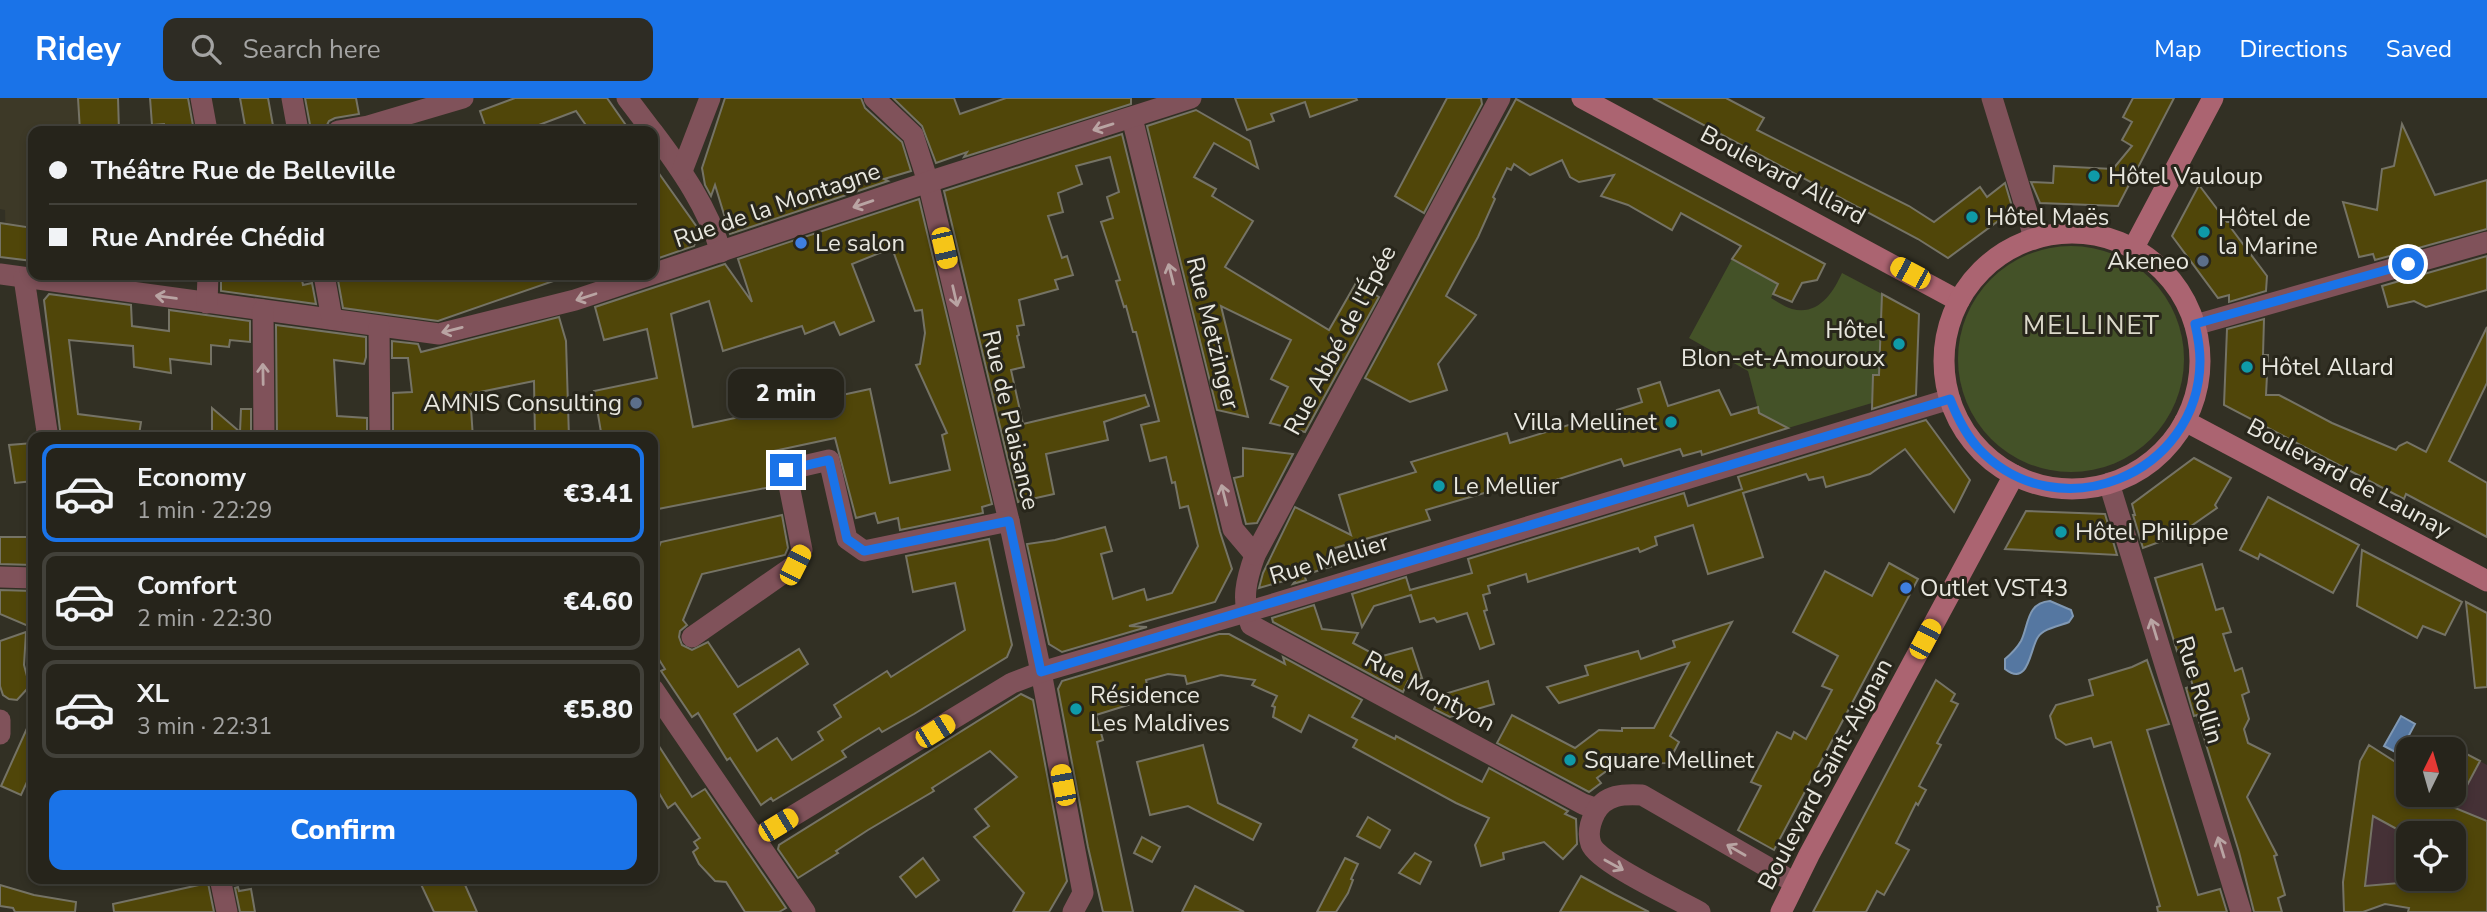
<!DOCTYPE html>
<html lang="en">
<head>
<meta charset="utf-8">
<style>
  :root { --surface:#26241b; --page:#2e2c24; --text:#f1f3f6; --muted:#a4a4a3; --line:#42413a; --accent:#1a73e8 }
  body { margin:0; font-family:"Nunito Sans",sans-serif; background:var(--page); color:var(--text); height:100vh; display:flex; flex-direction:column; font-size:26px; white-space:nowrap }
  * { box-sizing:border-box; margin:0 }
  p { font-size:23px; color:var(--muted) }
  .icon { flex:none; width:38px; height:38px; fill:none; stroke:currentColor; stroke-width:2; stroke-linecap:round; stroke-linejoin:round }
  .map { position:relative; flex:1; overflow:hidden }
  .drawer { position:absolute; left:28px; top:334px; width:630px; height:452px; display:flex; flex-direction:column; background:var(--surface); border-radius:14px; box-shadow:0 4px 10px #0003,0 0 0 2px var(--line) }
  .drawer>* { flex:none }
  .banner { position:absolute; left:28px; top:28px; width:630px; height:154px; border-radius:14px; box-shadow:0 4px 10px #0003,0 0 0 2px var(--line); display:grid; align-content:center; height:154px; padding:0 21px; background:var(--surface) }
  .needle { width:46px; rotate:5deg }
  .buttons { position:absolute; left:2396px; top:639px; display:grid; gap:14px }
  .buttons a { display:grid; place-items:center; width:70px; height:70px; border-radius:14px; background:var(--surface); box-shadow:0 4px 10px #0003,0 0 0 2px var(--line); font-size:35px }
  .end { position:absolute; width:32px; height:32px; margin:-16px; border:9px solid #1a73e8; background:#fff; box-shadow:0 0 0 4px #fff }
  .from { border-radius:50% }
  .bubble { position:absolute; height:49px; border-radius:14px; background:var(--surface); box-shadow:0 4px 10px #0003,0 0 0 2px var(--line); font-size:23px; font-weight:800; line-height:49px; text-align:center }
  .car { position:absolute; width:21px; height:42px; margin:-21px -10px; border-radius:9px; box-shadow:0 0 5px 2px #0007; background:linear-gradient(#f5c518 24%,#345 0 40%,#f5c518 0 76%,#345 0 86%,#f5c518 0) }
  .banner b { display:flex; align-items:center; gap:24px; height:66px; font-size:26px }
  .banner b+b { border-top:2px solid var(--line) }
  .banner i { width:18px; height:18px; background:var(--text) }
  ul { padding:12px 0 0; list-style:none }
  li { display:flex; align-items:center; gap:21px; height:98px; margin:0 14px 10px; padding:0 7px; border:4px solid var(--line); border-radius:14px }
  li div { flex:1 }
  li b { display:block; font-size:26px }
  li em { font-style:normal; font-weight:800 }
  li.current { border-color:var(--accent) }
  li>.icon { width:63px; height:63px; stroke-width:1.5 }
  .primary-button { display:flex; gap:14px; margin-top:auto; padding:14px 21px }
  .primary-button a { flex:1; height:80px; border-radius:14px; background:var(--accent); color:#fff; font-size:28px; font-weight:800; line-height:80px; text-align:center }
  header { display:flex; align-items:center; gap:42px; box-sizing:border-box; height:98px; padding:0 35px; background:var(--accent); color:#fff }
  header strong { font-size:33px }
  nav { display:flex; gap:38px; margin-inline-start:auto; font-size:24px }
  .search { width:490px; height:63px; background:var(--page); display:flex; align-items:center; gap:18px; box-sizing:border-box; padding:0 24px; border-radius:14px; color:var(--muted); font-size:26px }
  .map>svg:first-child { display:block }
  .industrial { fill:#453136 }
  .built { fill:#3d3927 }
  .green { fill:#445228 }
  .water { fill:#5577a1; stroke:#8199b4; stroke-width:2 }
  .building { fill:#504609; stroke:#757365; stroke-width:2; fill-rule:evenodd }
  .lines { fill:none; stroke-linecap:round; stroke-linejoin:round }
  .street { stroke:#80525a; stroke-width:21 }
  .secondary { stroke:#ab6471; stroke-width:21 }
  .oneway { stroke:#b9a4a3 }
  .route { stroke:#1a73e8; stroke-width:9 }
  .culture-dot { fill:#0f9aa8; stroke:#28261b; stroke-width:2.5 }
  .shop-dot { fill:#3f7fe0; stroke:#28261b; stroke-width:2.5 }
  .service-dot { fill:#5c6f8a; stroke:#28261b; stroke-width:2.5 }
  .labels { text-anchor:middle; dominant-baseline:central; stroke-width:6; stroke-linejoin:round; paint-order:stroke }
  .street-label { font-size:24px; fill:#e8e7df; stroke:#28261b }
  .poi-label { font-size:24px; fill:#e8e7df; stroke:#28261b; text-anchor:start }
  .neighbourhood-label { font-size:26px; letter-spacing:2px; fill:#dbd8c9; stroke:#28261b }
</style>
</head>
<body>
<header>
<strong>Ridey</strong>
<div class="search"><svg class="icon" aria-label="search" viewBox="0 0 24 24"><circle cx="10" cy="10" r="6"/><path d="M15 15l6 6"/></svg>Search here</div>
<nav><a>Map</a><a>Directions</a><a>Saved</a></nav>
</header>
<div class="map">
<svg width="2487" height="814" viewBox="0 0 2487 814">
  <rect width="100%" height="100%" fill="#323024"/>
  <polygon class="industrial" points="2463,654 2487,667 2487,723 2466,715 2457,774 2454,773 2454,735 2408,735 2408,780 2433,781 2429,804 2395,802 2363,814 2345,814 2343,784 2357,684 2441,732 2454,696 2454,672"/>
  <polygon class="built" points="0,0 118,0 119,33 33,33 33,163 6,159 5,112 0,111"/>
  <g class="green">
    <circle cx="2071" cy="261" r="113"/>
    <path d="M1732,161L1778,186L1771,200C1778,204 1785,209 1792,211C1818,218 1833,195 1842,175L1882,196L1879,277H1873L1872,305L1788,330L1759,315L1748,273L1689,240Z"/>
  </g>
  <g class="water">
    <path d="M2050,503L2071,512L2073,518L2069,524C2060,528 2044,530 2038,539C2030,550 2029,590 2005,571V561C2011,556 2017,550 2021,543C2029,527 2026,505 2050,503Z"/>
    <polygon points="2401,618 2415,626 2399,656 2384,648"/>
  </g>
  <g class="building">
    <polygon points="78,0 118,0 119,33 80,33"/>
    <polygon points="150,0 188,0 194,33 165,33 164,26 152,27"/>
    <polygon points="240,0 268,0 274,33 246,33"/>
    <polygon points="305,0 356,0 359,16 335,20 329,23 326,29 311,32"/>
    <polygon points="515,0 607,0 630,33 590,33 576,13 523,33 487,33 480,13"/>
    <polygon points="725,0 861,0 865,10 902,44 911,73 884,81 888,83 730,136 715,87 711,98 705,87 702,70"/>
    <polygon points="893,0 954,0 960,16 1006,0 1131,0 1131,6 964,59 967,54 936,65 922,28"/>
    <polygon points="1235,0 1356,0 1357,2 1310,19 1305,4 1271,16 1274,23 1247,32"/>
    <polygon points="1447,0 1481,0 1482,6 1424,115 1395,98"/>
    <polygon points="1653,0 1726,0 1764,20 1757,32 1909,108 1934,124 1980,89 1987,99 2005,85 2013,112 1948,160 1918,141"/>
    <polygon points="2133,0 2174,0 2118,108 2040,105 2031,84 2053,85 2054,68 2113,71 2132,48 2122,42 2132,24 2123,19"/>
    <polygon points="1516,1 1825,166 1817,182 1802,185 1792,204 1773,196 1778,186 1732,161 1741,148 1681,115 1672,132 1628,107 1601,98 1614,77 1579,84 1570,79 1562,62 1530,77 1514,66 1511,72 1507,70 1493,99 1495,101 1478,139 1446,198 1476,217 1438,266 1447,292 1410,304 1365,280"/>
    <polygon points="1196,12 1250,43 1258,70 1214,45 1194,79 1216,91 1212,98 1253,123 1225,169 1329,232 1356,185 1379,199 1305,334 1270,325 1288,289 1271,281 1291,242 1221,208 1248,319 1217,312 1147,28"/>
    <polygon points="2402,26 2435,97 2487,82 2487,131 2375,162 2373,156 2359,159 2343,104 2377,112 2382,71 2394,68"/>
    <polygon points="1122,36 1220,434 1232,471 1215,504 1129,528 1147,529 1062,554 1049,546 1027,446 1055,442 1105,429 1112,453 1101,456 1113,501 1144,491 1147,502 1172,495 1198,448 1188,408 1180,410 1175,384 1172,385 1166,359 1150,363 1141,327 1159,323 1136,234 1133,234 1126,208 1124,209 1116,183 1120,182 1101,124 1113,120 1107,99 1119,94 1110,59 1076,68 1082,86 1058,95 1063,114 1048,118 1062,160 1067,158 1073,177 1055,182 1058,191 1019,202 1024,227 1017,228 1019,237 1017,238 1024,269 1011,272 1023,326 1145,297 1149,308 1104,324 1108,342 1046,356 1054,396 1018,404 944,93"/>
    <polygon points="653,67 699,132 694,148 653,162"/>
    <polygon points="2199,87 2227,124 2232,124 2231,130 2267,178 2266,193 2229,204 2229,197 2218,200 2172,138"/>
    <path d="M919,101L992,406L982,409L983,415L900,432L898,420L878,425L875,415L856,420L835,340L769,354L776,388L653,412V340H602L594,293L657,280L647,231L604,242L595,209L725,166L752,204L738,161ZM892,150L915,213L922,212L925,235L920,266L916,267L947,335L942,337L950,372L890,385L870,291L693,329L671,216L709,203L723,253L802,228L805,236L834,224L840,237L874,223L852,166Z"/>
    <polygon points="0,125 33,130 33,163 0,159"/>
    <polygon points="2487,158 2487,192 2426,209 2414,203 2388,209 2382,188"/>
    <polygon points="221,177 301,177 303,187 312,185 316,206 221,193"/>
    <polygon points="337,177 565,177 565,179 438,223 343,210"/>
    <polygon points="49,196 131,207 132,228 169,233 169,212 250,223 250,244 230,242 229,249 211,247 211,266 170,261 171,275 134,269 133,248 69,242 78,316 141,324 139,337 96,335 96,340 61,340 44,202"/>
    <polygon points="1882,196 1919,216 1916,297 1872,311 1873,277 1879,277"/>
    <polygon points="559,219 566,243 569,340 535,340 534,283 470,296 473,340 393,340 393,295 412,294 408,260 392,260 392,243 418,246 421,254"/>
    <polygon points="2264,221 2263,257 2268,257 2266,297 2279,297 2332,325 2396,352 2399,348 2407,344 2426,354 2487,229 2487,285 2449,363 2487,385 2487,439 2406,396 2404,401 2224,307 2227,231"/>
    <polygon points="276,227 366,239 366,259 364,266 334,262 337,318 367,320 367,340 277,340"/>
    <polygon points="1660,284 1668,308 1719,292 1731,317 1758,309 1759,315 1788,330 1702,357 1701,353 1683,358 1680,351 1624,368 1621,361 1525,392 1522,384 1426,412 1430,422 1328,452 1333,468 1304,477 1306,482 1293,486 1298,479 1259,490 1263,475 1295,409 1351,437 1339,397 1416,374 1411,364 1507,335 1510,345 1585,322 1587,328 1619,318 1617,312 1642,304 1638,291"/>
    <polygon points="212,310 240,334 241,311 251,311 251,340 212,340"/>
    <polygon points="1926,322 1970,382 1954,414 1905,351 1870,376 1826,389 1823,379 1809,382 1806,376 1743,395 1763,459 1708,476 1693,427 1655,439 1657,447 1640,454 1638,450 1528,484 1526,476 1488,488 1490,495 1483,497 1487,512 1484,513 1494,546 1480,551 1467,515 1437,524 1434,520 1420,524 1411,497 1374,508 1362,529 1352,496 1406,479 1410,492 1472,475 1468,461 1684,395 1688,408 1742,391 1738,379"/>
    <polygon points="33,345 33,383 15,385 9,347"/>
    <polygon points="1243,350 1293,356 1257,425 1246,426 1234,380 1243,378"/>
    <polygon points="2194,360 2231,380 2215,407 2217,410 2171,442 2170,440 2143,450 2133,417 2135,417 2132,406"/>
    <polygon points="2268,399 2359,447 2333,495 2260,456 2258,461 2240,452"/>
    <polygon points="2026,413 2105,416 2117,457 2005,451"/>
    <polygon points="782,417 788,450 785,457 702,476 683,522 687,527 680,533 679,539 682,547 692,552 708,544 738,589 799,551 808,566 734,616 757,653 777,640 792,662 823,642 818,634 841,619 834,607 887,573 891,579 965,532 955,485 913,494 906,458 989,441 1012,547 1007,559 914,616 882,634 879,630 856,644 842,653 846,659 773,703 771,700 761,707 730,660 727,662 698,615 692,619 661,573 665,571 653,552 653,464 661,444"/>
    <polygon points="0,439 33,439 33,467 0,466"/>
    <polygon points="2362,452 2462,504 2445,537 2423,528 2417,540 2357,508"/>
    <polygon points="1889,465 1918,481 1774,752 1738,732 1761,688 1751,684 1777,634 1791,641 1794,634 1806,641 1832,592 1822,588 1838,558 1793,534 1825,473 1872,498"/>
    <polygon points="2202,466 2216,512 2223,510 2231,534 2223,536 2235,573 2242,570 2249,594 2242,597 2249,621 2244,631 2248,645 2270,656 2247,699 2277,757 2274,758 2285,797 2278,800 2282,814 2254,814 2239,754 2197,617 2194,618 2186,590 2193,588 2181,551 2177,553 2155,480"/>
    <polygon points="0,492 33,493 33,530 0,516"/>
    <polygon points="2466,504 2487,515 2487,589 2475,590"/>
    <polygon points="1314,507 1322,531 1358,535 1353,545 1379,559 1412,550 1422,580 1408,583 1403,594 1273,524 1272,520"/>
    <polygon points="1732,524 1670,638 1679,644 1668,665 1616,666 1597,680 1601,685 1589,694 1497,645 1512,617 1575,650 1599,632 1622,633 1622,630 1654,630 1689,565 1559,605 1547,589 1588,577 1585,568 1638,553 1641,561 1675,549 1673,543"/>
    <polygon points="26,534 24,567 28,582 28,590 17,602 9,601 3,597 0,588 0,543"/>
    <polygon points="1219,536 1229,536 1285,566 1283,559 1362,602 1352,619 1395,641 1396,638 1482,684 1489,670 1568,713 1565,716 1576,721 1577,746 1563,761 1544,744 1503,755 1504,761 1481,768 1475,747 1489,720 1456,705 1353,649 1357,642 1309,617 1301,634 1273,619 1275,609 1272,608 1277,598 1252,587 1255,582 1221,577 1187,586 1185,578 1168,576 1146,582 1149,596 1143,597 1144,602 1096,617 1103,642 1097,644 1133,814 1103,814 1088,749 1058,591 1062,583"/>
    <polygon points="2147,562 2169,626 2147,632 2198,797 2220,791 2227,814 2158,814 2157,809 2160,808 2111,644 2094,649 2091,640 2066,647 2056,640 2050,618 2056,607 2093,597 2089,582 2132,569"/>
    <polygon points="1936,582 1955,596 1951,603 1958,606 1937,645 1941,647 1919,688 1926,692 1918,707 1916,705 1896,745 1909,752 1884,797 1877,793 1866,814 1813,814"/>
    <polygon points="1488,583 1494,606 1450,619 1434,611 1441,597"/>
    <polygon points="1021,596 1033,602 1067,783 1049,814 1013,814 1024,795 974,739 989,728 975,711 1017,679 990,653 932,690 934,693 868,732 836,753 838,755 798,780 778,751 779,747"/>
    <polygon points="33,617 33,671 21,697 1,688"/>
    <polygon points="653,639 692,699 705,691 786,810 779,814 745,814 726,784 715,783 699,766 693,754 698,750 694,744 700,740 675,705 668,710 659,695 653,693"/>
    <polygon points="1203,647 1218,705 1261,726 1253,742 1188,708 1150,717 1137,664"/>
    <path d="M2369,647L2408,672V696H2454V672L2463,654L2480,663L2455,710L2487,723V814H2408L2409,810L2385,806L2363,814H2344L2343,784L2360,663ZM2373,718L2404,735H2463L2455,790L2423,783L2365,788Z"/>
    <polygon points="1368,719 1390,732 1380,750 1357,738"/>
    <polygon points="1142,739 1160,749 1152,764 1134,755"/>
    <polygon points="1415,755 1431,764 1420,786 1399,775"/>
    <polygon points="923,760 939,782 916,799 900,779"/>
    <polygon points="1345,760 1358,766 1351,781 1353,782 1348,795 1336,814 1317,814"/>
    <polygon points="1581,778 1614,796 1649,814 1560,814"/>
    <polygon points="418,780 462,780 477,814 434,814"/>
    <polygon points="208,785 214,814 114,814 113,806"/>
    <polygon points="0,787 34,797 76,804 75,814 15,814 13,810 0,808"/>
    <polygon points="1195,788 1244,814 1182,814"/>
    <polygon points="238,789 239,793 251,791 255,814 240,814 235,790"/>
  </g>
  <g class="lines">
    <g class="street">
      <polyline points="201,0 207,33"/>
      <polyline points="292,0 298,33"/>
      <polyline points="627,0 652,33"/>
      <polyline points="874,0 913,37 928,84 1009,423 1041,574 1083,795 1073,814"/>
      <path d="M1500,0L1255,457C1246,482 1241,502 1251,527L1583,706L1597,711"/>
      <polyline points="1992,0 2027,114 2034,141"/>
      <polyline points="1132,20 1233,431 1255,457"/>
      <polyline points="338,33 368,28 463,0"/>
      <path d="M653,34C681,71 708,110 721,154"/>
      <polyline points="682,73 710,0"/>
      <polyline points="0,176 439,236 575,202 928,84 1191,0"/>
      <polyline points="324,177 332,221"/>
      <polyline points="24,180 48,340"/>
      <polyline points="207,205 208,177"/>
      <polyline points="263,212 264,340"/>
      <polyline points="2195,227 2487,144"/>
      <polyline points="379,229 380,340"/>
      <polyline points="2109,385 2241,814"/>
      <polyline points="0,479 33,480"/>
      <polyline points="692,539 795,467 802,452 786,372 829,362 847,441 864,453 1009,423"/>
      <polyline points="653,591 805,814"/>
      <polyline points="0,622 0,636"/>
      <polyline points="755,741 1012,585 1041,574 1270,507 1950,301"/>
      <polyline points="220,780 227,814"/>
      <path d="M1700,814C1679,802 1598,765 1591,746C1587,735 1590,725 1595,715C1605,696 1624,696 1642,697L1795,785"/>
    </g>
    <g class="secondary">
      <polyline points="1582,0 1959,203"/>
      <circle cx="2072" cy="263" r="128"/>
      <polyline points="2133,151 2213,0"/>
      <polyline points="2185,323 2487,483"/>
      <polyline points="1781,814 1809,757 2014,377"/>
    </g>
  </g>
  <defs><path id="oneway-shaft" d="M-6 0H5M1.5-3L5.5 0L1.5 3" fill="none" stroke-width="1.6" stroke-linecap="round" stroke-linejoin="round" transform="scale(1.75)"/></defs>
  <g class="oneway">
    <use href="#oneway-shaft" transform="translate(1103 29) rotate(163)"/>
    <use href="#oneway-shaft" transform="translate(863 106) rotate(161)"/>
    <use href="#oneway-shaft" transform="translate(1171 176) rotate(-104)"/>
    <use href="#oneway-shaft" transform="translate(955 198) rotate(77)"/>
    <use href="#oneway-shaft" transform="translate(166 199) rotate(-172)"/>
    <use href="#oneway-shaft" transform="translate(586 199) rotate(162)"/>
    <use href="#oneway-shaft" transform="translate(452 232) rotate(166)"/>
    <use href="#oneway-shaft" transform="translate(263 276) rotate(-91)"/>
    <use href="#oneway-shaft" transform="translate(1224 397) rotate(-104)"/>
    <use href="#oneway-shaft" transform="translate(2154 531) rotate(-107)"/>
    <use href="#oneway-shaft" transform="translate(2221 749) rotate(-107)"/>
    <use href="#oneway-shaft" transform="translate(1736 752) rotate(-150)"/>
    <use href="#oneway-shaft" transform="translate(1614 767) rotate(29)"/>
  </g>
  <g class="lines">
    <path class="route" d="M786,372L829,362L847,441L864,453L1009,423L1041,574L1950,301C1957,319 1965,336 1979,351C2058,434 2199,377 2200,263C2200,251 2198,239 2195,226L2408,166"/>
  </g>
  <g class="culture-dot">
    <circle cx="2094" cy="78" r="7"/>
    <circle cx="1972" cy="119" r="7"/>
    <circle cx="2204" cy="134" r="7"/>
    <circle cx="1899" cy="246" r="7"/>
    <circle cx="2247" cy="269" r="7"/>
    <circle cx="1671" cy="324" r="7"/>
    <circle cx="1439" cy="388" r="7"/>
    <circle cx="2061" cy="434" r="7"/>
    <circle cx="1076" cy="611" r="7"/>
    <circle cx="1570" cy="662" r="7"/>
  </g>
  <g class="shop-dot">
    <circle cx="801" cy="145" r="7"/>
    <circle cx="1906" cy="490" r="7"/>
  </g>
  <g class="service-dot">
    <circle cx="2203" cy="163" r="7"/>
    <circle cx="636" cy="305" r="7"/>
  </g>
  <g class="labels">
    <g class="street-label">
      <text transform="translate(1783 77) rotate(28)">Boulevard Allard</text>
      <text transform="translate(777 107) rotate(-19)">Rue de la Montagne</text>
      <text transform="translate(1213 235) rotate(76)">Rue Metzinger</text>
      <text transform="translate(1340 242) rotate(-62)">Rue Abbé de l'Épée</text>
      <text transform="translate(1011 322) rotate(77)">Rue de Plaisance</text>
      <text transform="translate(2349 380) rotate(28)">Boulevard de Launay</text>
      <text transform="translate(1329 461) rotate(-17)">Rue Mellier</text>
      <text transform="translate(2200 592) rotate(73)">Rue Rollin</text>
      <text transform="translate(1430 593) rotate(28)">Rue Montyon</text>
      <text transform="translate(1825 676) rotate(-62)">Boulevard Saint-Aignan</text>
    </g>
    <g class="poi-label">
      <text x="2108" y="78">Hôtel Vauloup</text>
      <text x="1986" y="119">Hôtel Maës</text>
      <text x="2218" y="120">Hôtel de<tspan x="2218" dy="28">la Marine</tspan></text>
      <text x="815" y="145">Le salon</text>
      <text x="2189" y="163" text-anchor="end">Akeneo</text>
      <text x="1885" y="232" text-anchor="end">Hôtel<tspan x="1885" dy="28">Blon-et-Amouroux</tspan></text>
      <text x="2261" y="269">Hôtel Allard</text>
      <text x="622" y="305" text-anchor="end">AMNIS Consulting</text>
      <text x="1657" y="324" text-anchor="end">Villa Mellinet</text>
      <text x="1453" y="388">Le Mellier</text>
      <text x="2075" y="434">Hôtel Philippe</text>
      <text x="1920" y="490">Outlet VST43</text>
      <text x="1090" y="597">Résidence<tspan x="1090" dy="28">Les Maldives</tspan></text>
      <text x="1584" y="662">Square Mellinet</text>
    </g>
    <g class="neighbourhood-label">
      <text x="2092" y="227">MELLINET</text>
    </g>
  </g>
</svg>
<div class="buttons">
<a><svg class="needle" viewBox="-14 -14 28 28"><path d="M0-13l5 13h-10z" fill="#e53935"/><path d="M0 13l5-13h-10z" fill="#a4a4a3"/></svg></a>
<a><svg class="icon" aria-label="locate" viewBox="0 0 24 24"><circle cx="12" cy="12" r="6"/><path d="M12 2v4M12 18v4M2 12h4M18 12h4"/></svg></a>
</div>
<i class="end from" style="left:2408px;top:166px"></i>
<i class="end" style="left:786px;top:372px"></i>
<div class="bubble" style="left:728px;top:271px;width:116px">2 min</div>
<i class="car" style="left:944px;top:150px;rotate:167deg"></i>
<i class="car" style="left:1910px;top:175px;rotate:298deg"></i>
<i class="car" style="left:795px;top:467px;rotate:27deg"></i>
<i class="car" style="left:1925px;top:541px;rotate:28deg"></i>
<i class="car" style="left:935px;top:633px;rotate:58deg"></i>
<i class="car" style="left:1063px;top:687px;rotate:349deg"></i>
<i class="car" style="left:778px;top:727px;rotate:59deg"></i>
<div class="banner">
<b><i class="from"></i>Théâtre Rue de Belleville</b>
<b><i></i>Rue Andrée Chédid</b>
</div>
<section class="drawer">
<ul>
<li class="current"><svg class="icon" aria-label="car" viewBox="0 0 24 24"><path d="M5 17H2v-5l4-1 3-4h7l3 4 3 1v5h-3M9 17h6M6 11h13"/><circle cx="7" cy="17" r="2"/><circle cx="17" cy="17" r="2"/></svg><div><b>Economy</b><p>1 min · 22:29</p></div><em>€3.41</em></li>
<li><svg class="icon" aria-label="car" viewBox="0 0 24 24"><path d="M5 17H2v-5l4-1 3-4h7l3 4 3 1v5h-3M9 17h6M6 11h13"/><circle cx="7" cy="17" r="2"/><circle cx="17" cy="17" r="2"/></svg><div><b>Comfort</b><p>2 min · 22:30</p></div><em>€4.60</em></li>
<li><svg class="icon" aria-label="car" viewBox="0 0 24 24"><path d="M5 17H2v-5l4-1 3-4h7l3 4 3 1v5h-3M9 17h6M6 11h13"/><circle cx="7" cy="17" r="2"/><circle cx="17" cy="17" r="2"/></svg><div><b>XL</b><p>3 min · 22:31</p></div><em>€5.80</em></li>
</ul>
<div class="primary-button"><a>Confirm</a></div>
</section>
</div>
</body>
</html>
